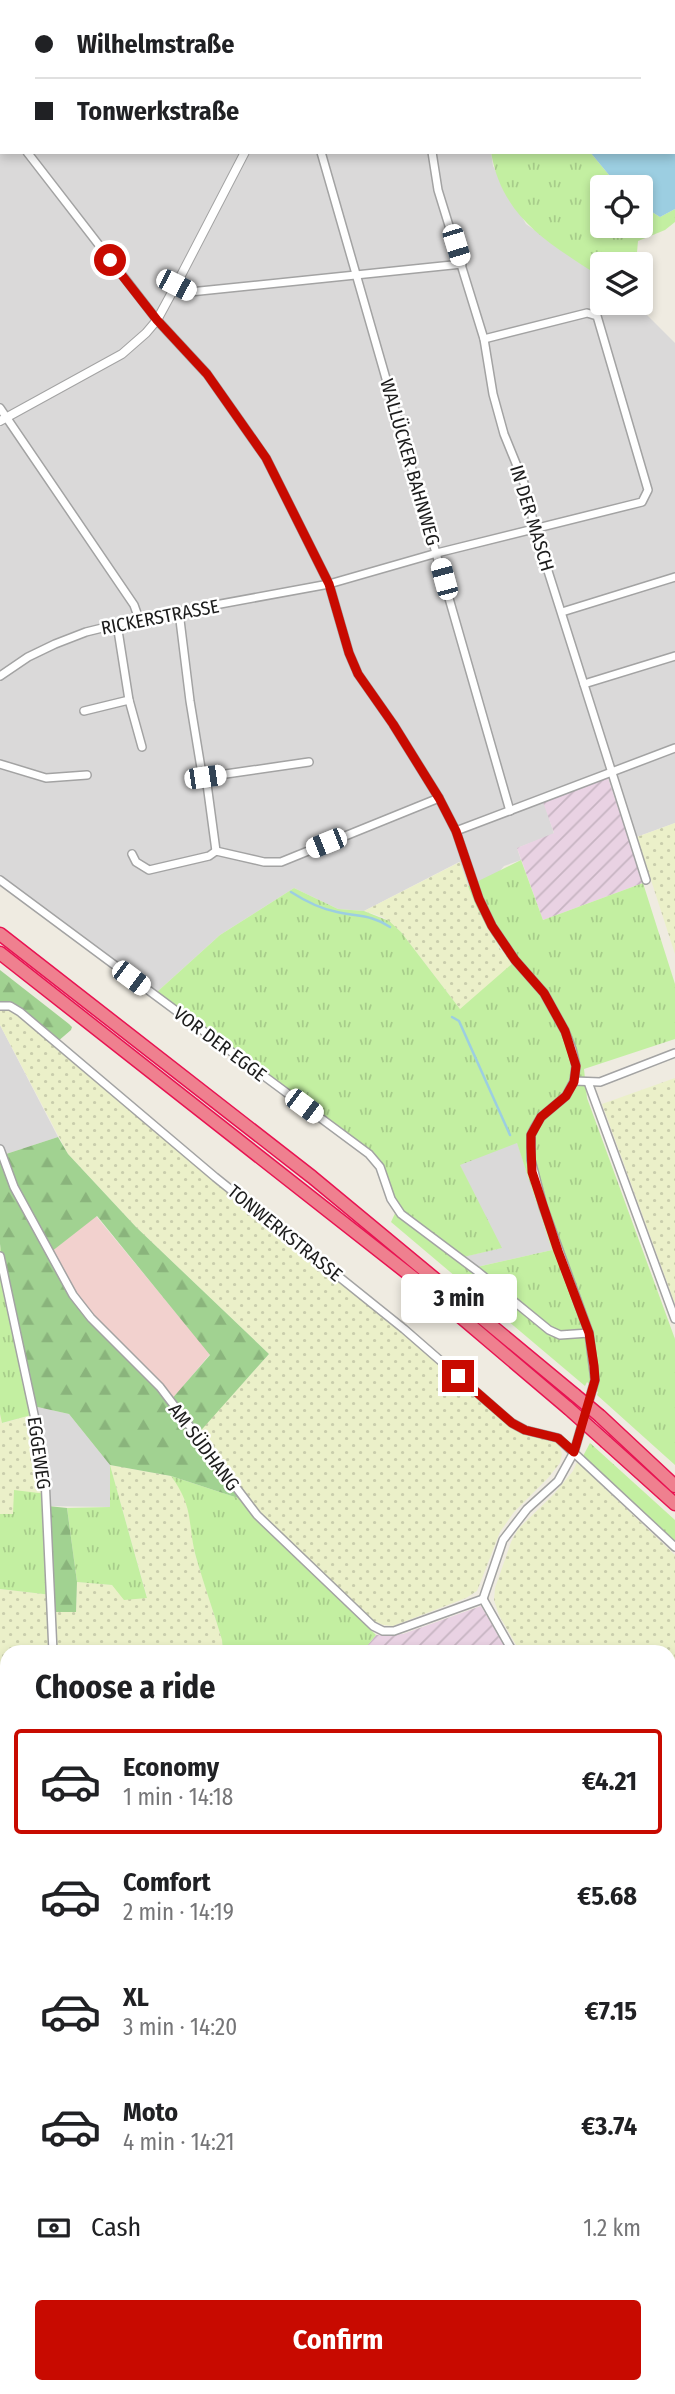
<!DOCTYPE html>
<html lang="en">
<head>
<meta charset="utf-8">
<style>
  :root { --surface:#fff; --page:#f2f2f2; --text:#202124; --muted:#757577; --line:#e0e0e0; --accent:#c80a00 }
  body { margin:0; font-family:"Fira Sans Condensed",sans-serif; background:var(--page); color:var(--text); height:100vh; display:flex; flex-direction:column; font-size:26px; white-space:nowrap }
  * { box-sizing:border-box; margin:0 }
  p { font-size:23px; color:var(--muted) }
  .icon { flex:none; width:38px; height:38px; fill:none; stroke:currentColor; stroke-width:2; stroke-linecap:round; stroke-linejoin:round }
  .map { position:relative; flex:1; overflow:hidden }
  .panel { position:absolute; left:0px; top:1645px; width:676px; height:749px; display:flex; flex-direction:column; background:var(--surface); border-radius:21px 21px 0 0; box-shadow:0 4px 10px #0003 }
  .panel>* { flex:none }
  .hud { position:absolute; left:0px; top:0px; width:676px; height:154px; box-shadow:0 4px 10px #0003; display:grid; align-content:center; height:154px; padding:0 35px; background:var(--surface) }
  .tools { position:absolute; left:590px; top:175px; display:grid; gap:14px }
  .tools a { display:grid; place-items:center; width:63px; height:63px; border-radius:7px; background:var(--surface); box-shadow:0 4px 10px #0003; font-size:35px }
  .end { position:absolute; width:32px; height:32px; margin:-16px; border:9px solid #c80a00; background:#fff; box-shadow:0 0 0 4px #fff }
  .from { border-radius:50% }
  .bubble { position:absolute; height:49px; border-radius:7px; background:var(--surface); box-shadow:0 4px 10px #0003; font-size:23px; font-weight:700; line-height:49px; text-align:center }
  .car { position:absolute; width:21px; height:42px; margin:-21px -10px; border-radius:9px; box-shadow:0 0 5px 2px #0007; background:linear-gradient(#fff 24%,#345 0 40%,#fff 0 76%,#345 0 86%,#fff 0) }
  .hud b { display:flex; align-items:center; gap:24px; height:66px; font-size:26px }
  .hud b+b { border-top:2px solid var(--line) }
  .hud i { width:18px; height:18px; background:var(--text) }
  ul { padding:0; list-style:none }
  li { display:flex; align-items:center; gap:21px; height:105px; margin:0 14px 10px; padding:0 21px; border:4px solid transparent; border-radius:7px }
  li div { flex:1 }
  li b { display:block; font-size:26px }
  li em { font-style:normal; font-weight:700 }
  li.selected { border-color:var(--accent) }
  li>.icon { width:63px; height:63px; stroke-width:1.5 }
  h2 { padding:0 35px; font-size:32px; line-height:84px }
  .pay { display:flex; align-items:center; gap:18px; height:77px; padding:0 35px; font-size:26px }
  .pay p { margin-inline-start:auto }
  .cta { display:flex; gap:14px; margin-top:auto; padding:14px 35px }
  .cta a { flex:1; height:80px; border-radius:7px; background:var(--accent); color:#fff; font-size:28px; font-weight:700; line-height:80px; text-align:center }
  .map>svg:first-child { display:block }
  .residential { fill:#dad9d9 }
  .commercial { fill:#f2d1ce }
  .industrial { fill:url(#industrial-furrows) }
  .farmland { fill:url(#farmland-dots) }
  .grass { fill:url(#grass-tufts); fill-rule:evenodd }
  .forest { fill:url(#forest-firs) }
  .water { fill:#9ccee1 }
  .lines { fill:none; stroke-linecap:round; stroke-linejoin:round }
  .stream { stroke:#9ccee1; stroke-width:2.5 }
  .minor-casing { stroke:#a3a3a3; stroke-width:10 }
  .tertiary-casing { stroke:#a3a3a3; stroke-width:10 }
  .motorway-casing { stroke:#e81352; stroke-width:15 }
  .minor { stroke:#fff; stroke-width:7 }
  .tertiary { stroke:#fff; stroke-width:8 }
  .motorway { stroke:#ef808f; stroke-width:12 }
  .motorway-bridge-casing { stroke:#e81352; stroke-width:15; stroke-linecap:butt }
  .motorway-bridge { stroke:#ef808f; stroke-width:12 }
  .route { stroke:#c80a00; stroke-width:9 }
  .labels { text-anchor:middle; dominant-baseline:central; stroke-width:5; stroke-linejoin:round; paint-order:stroke }
  .street-label { font-size:19px; fill:#1c1c1c; stroke:#fff }
</style>
</head>
<body>
<div class="map">
<svg width="675" height="2394" viewBox="0 0 675 2394">
  <defs>
    <pattern id="industrial-furrows" width="10" height="10" patternUnits="userSpaceOnUse" patternTransform="scale(1.75)"><rect width="10" height="10" fill="#e9d2e3"/><path d="M-1 1l2-2M0 10L10 0M9 11l2-2" fill="none" stroke="#c7b4c2"/></pattern>
    <pattern id="farmland-dots" width="8" height="8" patternUnits="userSpaceOnUse" patternTransform="scale(1.75)"><rect width="8" height="8" fill="#ebf0c9"/><path d="M2 2h.1M6 6h.1" fill="none" stroke="#c9cdac" stroke-width="1.8" stroke-linecap="round"/></pattern>
    <pattern id="grass-tufts" width="24" height="20" patternUnits="userSpaceOnUse" patternTransform="scale(1.75)"><rect width="24" height="20" fill="#c3efa1"/><path d="M3 7l-1-3M5 7V3M7 7l1-3M15 17l-1-3M17 17v-4M19 17l1-3" fill="none" stroke="#a7cc8a"/></pattern>
    <pattern id="forest-firs" width="22" height="20" patternUnits="userSpaceOnUse" patternTransform="scale(1.75)"><rect width="22" height="20" fill="#a1d291"/><path d="M5 1l3.5 6h-7zM16 11l3.5 6h-7z" fill="#8ab47c"/></pattern>
  </defs>
  <rect width="100%" height="100%" fill="#efebe1"/>
  <g class="residential">
    <polygon points="0,0 485,0 2,2 2,152 491,152 493,166 526,224 602,278 602,303 635,303 675,343 675,823 628,840 608,778 544,802 554,834 517,848 521,860 504,866 498,873 468,886 459,862 364,911 338,909 294,888 220,935 157,992 0,877"/>
    <polygon points="0,1025 58,1137 3,1155 0,1147"/>
    <polygon points="517,1142 552,1250 468,1269 454,1259 501,1248 459,1164"/>
    <polygon points="33,1406 69,1414 110,1465 110,1507 48,1506"/>
    <polygon points="0,1686 7,1686 7,1777 0,1778"/>
    <polygon points="675,1708 675,1943 668,1934 668,1710"/>
    <polygon points="7,2346 7,2387 44,2387 44,2394 0,2394 0,2348"/>
  </g>
  <polygon class="commercial" points="96,1216 210,1354 171,1401 91,1317 74,1294 51,1252"/>
  <g class="industrial">
    <polygon points="608,778 643,883 543,920 517,848 554,833 543,802"/>
    <polygon points="481,1606 508,1652 362,1652 376,1635 403,1634"/>
  </g>
  <g class="farmland">
    <polygon points="675,823 675,954 637,837"/>
    <polygon points="460,862 473,899 500,949 514,963 460,1009 401,932 383,917 364,911"/>
    <polygon points="0,1007 9,1007 403,1330 511,1425 551,1437 559,1445 562,1454 560,1463 548,1478 514,1512 500,1532 477,1591 466,1598 393,1626 383,1625 372,1620 258,1514 198,1433 269,1354 136,1227 68,1154 0,1025"/>
    <polygon points="675,1078 675,1304 602,1104"/>
    <polygon points="0,1414 3,1423 35,1414 47,1494 13,1514 0,1514"/>
    <polygon points="577,1462 675,1555 675,1708 669,1710 668,1652 520,1652 499,1615 494,1600 495,1588 511,1542 518,1529 554,1494 573,1471"/>
    <polygon points="110,1465 171,1476 182,1491 190,1514 195,1554 222,1640 223,1652 7,1652 7,1686 0,1686 0,1589 52,1595 76,1612 77,1582 112,1585 147,1597"/>
    <polygon points="668,1934 675,1943 675,2149 673,2148 668,2126"/>
    <polygon points="669,2351 675,2352 675,2390 642,2394 576,2394 531,2387 668,2387"/>
  </g>
  <g class="grass">
    <path d="M491,152H590L619,187H602V226H640L641,205L660,217L675,209V222L665,230L638,241L636,264H602V278C551,244 502,219 491,152Z"/>
    <path d="M521,860L543,920L643,883L675,984V1039L584,1069L587,1098L675,1339V1465L597,1395L598,1392L587,1382L585,1386L391,1222L398,1207L383,1166L372,1153L157,992L220,935L294,888L338,909L364,911L389,921L401,932L460,1009L513,963C494,942 478,913 468,886ZM517,1143L552,1250L468,1269L455,1259L502,1248L460,1165Z"/>
    <polygon points="0,1244 6,1286 35,1414 2,1423 0,1414"/>
    <polygon points="590,1443 675,1520 675,1544 583,1456"/>
    <polygon points="110,1465 147,1598 124,1600 112,1585 77,1582 67,1508 110,1507"/>
    <path d="M171,1476L241,1499L376,1635L362,1652H223L222,1640C214,1613 204,1585 196,1557C187,1523 195,1509 171,1476Z"/>
    <polygon points="14,1490 47,1494 52,1595 0,1589 0,1514 13,1514"/>
    <polygon points="7,1777 7,1898 0,1900 0,1778"/>
    <polygon points="44,2387 231,2387 228,2394 44,2394"/>
  </g>
  <g class="forest">
    <polygon points="0,970 69,1024 72,1027 71,1030 57,1042 11,1003 0,1002"/>
    <path d="M58,1137L68,1154L136,1227L269,1354L196,1436L241,1499L171,1476L110,1465L69,1414L33,1406L6,1286L0,1244V1152C22,1208 50,1269 89,1316C113,1347 147,1369 170,1401L210,1355L97,1216L51,1252L15,1186L3,1155Z"/>
    <polygon points="48,1506 67,1508 77,1582 76,1612 54,1612"/>
    <polygon points="0,1981 7,1981 6,2306 0,2281"/>
    <polygon points="675,2153 675,2346 668,2345 668,2166"/>
    <polygon points="231,2387 531,2387 576,2394 228,2394"/>
  </g>
  <polygon class="water" points="569,0 675,0 675,209 660,217 641,205 640,187 619,187 590,152 674,152 674,2 568,2"/>
  <g class="lines">
    <g class="stream">
      <path d="M291,892C305,901 321,909 337,912C358,917 370,914 390,927"/>
      <polyline points="452,1017 459,1021 510,1135"/>
    </g>
    <g class="minor-casing">
      <g id="minor">
        <polyline points="96,0 97,2"/>
        <polyline points="167,0 168,2"/>
        <polyline points="276,0 277,2"/>
        <polyline points="384,0 385,2"/>
        <polyline points="64,2 65,0"/>
        <polyline points="0,87 2,85"/>
        <polyline points="0,117 2,119"/>
        <polyline points="27,152 157,320 207,374 266,458 329,584 349,653 358,674 393,724 439,798 456,831 479,899 492,926 515,960 544,993 565,1031 572,1049 576,1066 574,1081 566,1096 541,1117 535,1127 531,1135 531,1160 543,1206 589,1333 595,1380 574,1452 558,1481 527,1509 503,1540 483,1599"/>
        <polyline points="321,152 510,811"/>
        <polyline points="432,152 438,190 484,339 493,394 504,434 526,488 535,530 646,880"/>
        <polyline points="176,285 190,292 462,264"/>
        <polyline points="0,408 134,605 139,619"/>
        <polyline points="179,612 190,701 201,768 207,784 216,851"/>
        <polyline points="562,612 675,577"/>
        <polyline points="117,624 129,700 142,747"/>
        <polyline points="0,676 28,657 55,644 86,632 139,619 329,584 437,553 642,502 648,490 597,316 587,313 484,339"/>
        <polyline points="584,684 675,656"/>
        <polyline points="84,711 129,700"/>
        <polyline points="0,764 46,778 87,775"/>
        <polyline points="205,777 309,762"/>
        <polyline points="456,831 675,748"/>
        <polyline points="132,854 136,862 149,870 209,856 216,851 264,862 281,862 439,798"/>
        <polyline points="0,880 369,1154 380,1167 391,1199 401,1214 477,1271 549,1330 560,1335 589,1333"/>
        <polyline points="0,1006 10,1006 20,1012 215,1177 404,1329 512,1423 525,1430 558,1438 675,1547"/>
        <polyline points="574,1081 600,1082 675,1053"/>
        <polyline points="588,1082 675,1319"/>
        <polyline points="0,1149 14,1187 73,1295 91,1318 160,1387 257,1515 373,1626 383,1631 394,1631 483,1599"/>
        <polyline points="0,1256 35,1419 45,1477 53,1652"/>
        <polyline points="483,1599 513,1652"/>
        <polyline points="0,1725 7,1725"/>
        <polyline points="668,1743 675,1759"/>
        <polyline points="668,1834 675,1832"/>
        <polyline points="0,1924 7,1946"/>
        <polyline points="668,1930 675,1939"/>
        <polyline points="0,2236 7,2236"/>
        <polyline points="668,2347 675,2349"/>
        <polyline points="73,2387 75,2394"/>
        <polyline points="47,2394 48,2387"/>
      </g>
    </g>
    <g class="tertiary-casing">
      <g id="tertiary">
        <polyline points="323,2 324,0"/>
        <polyline points="0,421 122,354 146,333 157,320 176,285 245,152"/>
      </g>
    </g>
    <g class="motorway-casing">
      <g id="motorway">
        <polyline points="0,934 312,1177 575,1395"/>
        <polyline points="0,953 429,1290 568,1408"/>
        <polyline points="600,1416 675,1486"/>
        <polyline points="606,1442 675,1504"/>
      </g>
    </g>
    <use href="#minor" class="minor"/>
    <use href="#tertiary" class="tertiary"/>
    <use href="#motorway" class="motorway"/>
    <g class="motorway-bridge-casing">
      <g id="motorway-bridge">
        <polyline points="575,1395 600,1416"/>
        <polyline points="568,1408 606,1442"/>
      </g>
    </g>
    <use href="#motorway-bridge" class="motorway-bridge"/>
  </g>
  <g class="lines">
    <polyline class="route" points="110,260 157,320 207,374 266,458 329,584 349,653 358,674 393,724 439,798 456,831 479,899 492,926 515,960 544,993 565,1031 576,1066 574,1082 566,1096 541,1117 531,1135 531,1147 532,1172 558,1251 589,1333 594,1366 595,1380 574,1452 558,1438 525,1430 512,1423 458,1376"/>
  </g>
  <g class="labels">
    <g class="street-label">
      <text transform="translate(410 462) rotate(74)">WALLÜCKER BAHNWEG</text>
      <text transform="translate(532 518) rotate(73)">IN DER MASCH</text>
      <text transform="translate(160 617) rotate(-11)">RICKERSTRASSE</text>
      <text transform="translate(220 1044) rotate(37)">VOR DER EGGE</text>
      <text transform="translate(285 1233) rotate(39)">TONWERKSTRASSE</text>
      <text transform="translate(204 1447) rotate(53)">AM SÜDHANG</text>
      <text transform="translate(39 1453) rotate(82)">EGGEWEG</text>
    </g>
  </g>
</svg>
<div class="tools">
<a><svg class="icon" aria-label="locate" viewBox="0 0 24 24"><circle cx="12" cy="12" r="6"/><path d="M12 2v4M12 18v4M2 12h4M18 12h4"/></svg></a>
<a><svg class="icon" aria-label="layers" viewBox="0 0 24 24"><path d="M12 4l9 5-9 5-9-5zM3 14l9 5 9-5"/></svg></a>
</div>
<i class="end from" style="left:110px;top:260px"></i>
<i class="end" style="left:458px;top:1376px"></i>
<div class="bubble" style="left:401px;top:1274px;width:116px">3 min</div>
<i class="car" style="left:456px;top:245px;rotate:163deg"></i>
<i class="car" style="left:176px;top:285px;rotate:117deg"></i>
<i class="car" style="left:444px;top:579px;rotate:345deg"></i>
<i class="car" style="left:205px;top:777px;rotate:82deg"></i>
<i class="car" style="left:326px;top:843px;rotate:248deg"></i>
<i class="car" style="left:131px;top:978px;rotate:127deg"></i>
<i class="car" style="left:304px;top:1106px;rotate:127deg"></i>
<div class="hud">
<b><i class="from"></i>Wilhelmstraße</b>
<b><i></i>Tonwerkstraße</b>
</div>
<section class="panel">
<h2>Choose a ride</h2>
<ul>
<li class="selected"><svg class="icon" aria-label="car" viewBox="0 0 24 24"><path d="M5 17H2v-5l4-1 3-4h7l3 4 3 1v5h-3M9 17h6M6 11h13"/><circle cx="7" cy="17" r="2"/><circle cx="17" cy="17" r="2"/></svg><div><b>Economy</b><p>1 min · 14:18</p></div><em>€4.21</em></li>
<li><svg class="icon" aria-label="car" viewBox="0 0 24 24"><path d="M5 17H2v-5l4-1 3-4h7l3 4 3 1v5h-3M9 17h6M6 11h13"/><circle cx="7" cy="17" r="2"/><circle cx="17" cy="17" r="2"/></svg><div><b>Comfort</b><p>2 min · 14:19</p></div><em>€5.68</em></li>
<li><svg class="icon" aria-label="car" viewBox="0 0 24 24"><path d="M5 17H2v-5l4-1 3-4h7l3 4 3 1v5h-3M9 17h6M6 11h13"/><circle cx="7" cy="17" r="2"/><circle cx="17" cy="17" r="2"/></svg><div><b>XL</b><p>3 min · 14:20</p></div><em>€7.15</em></li>
<li><svg class="icon" aria-label="car" viewBox="0 0 24 24"><path d="M5 17H2v-5l4-1 3-4h7l3 4 3 1v5h-3M9 17h6M6 11h13"/><circle cx="7" cy="17" r="2"/><circle cx="17" cy="17" r="2"/></svg><div><b>Moto</b><p>4 min · 14:21</p></div><em>€3.74</em></li>
</ul>
<div class="pay"><svg class="icon" aria-label="cash" viewBox="0 0 24 24"><path d="M3 7h18v10H3z"/><circle cx="12" cy="12" r="2"/></svg>Cash<p>1.2 km</p></div>
<div class="cta"><a>Confirm</a></div>
</section>
</div>
</body>
</html>
